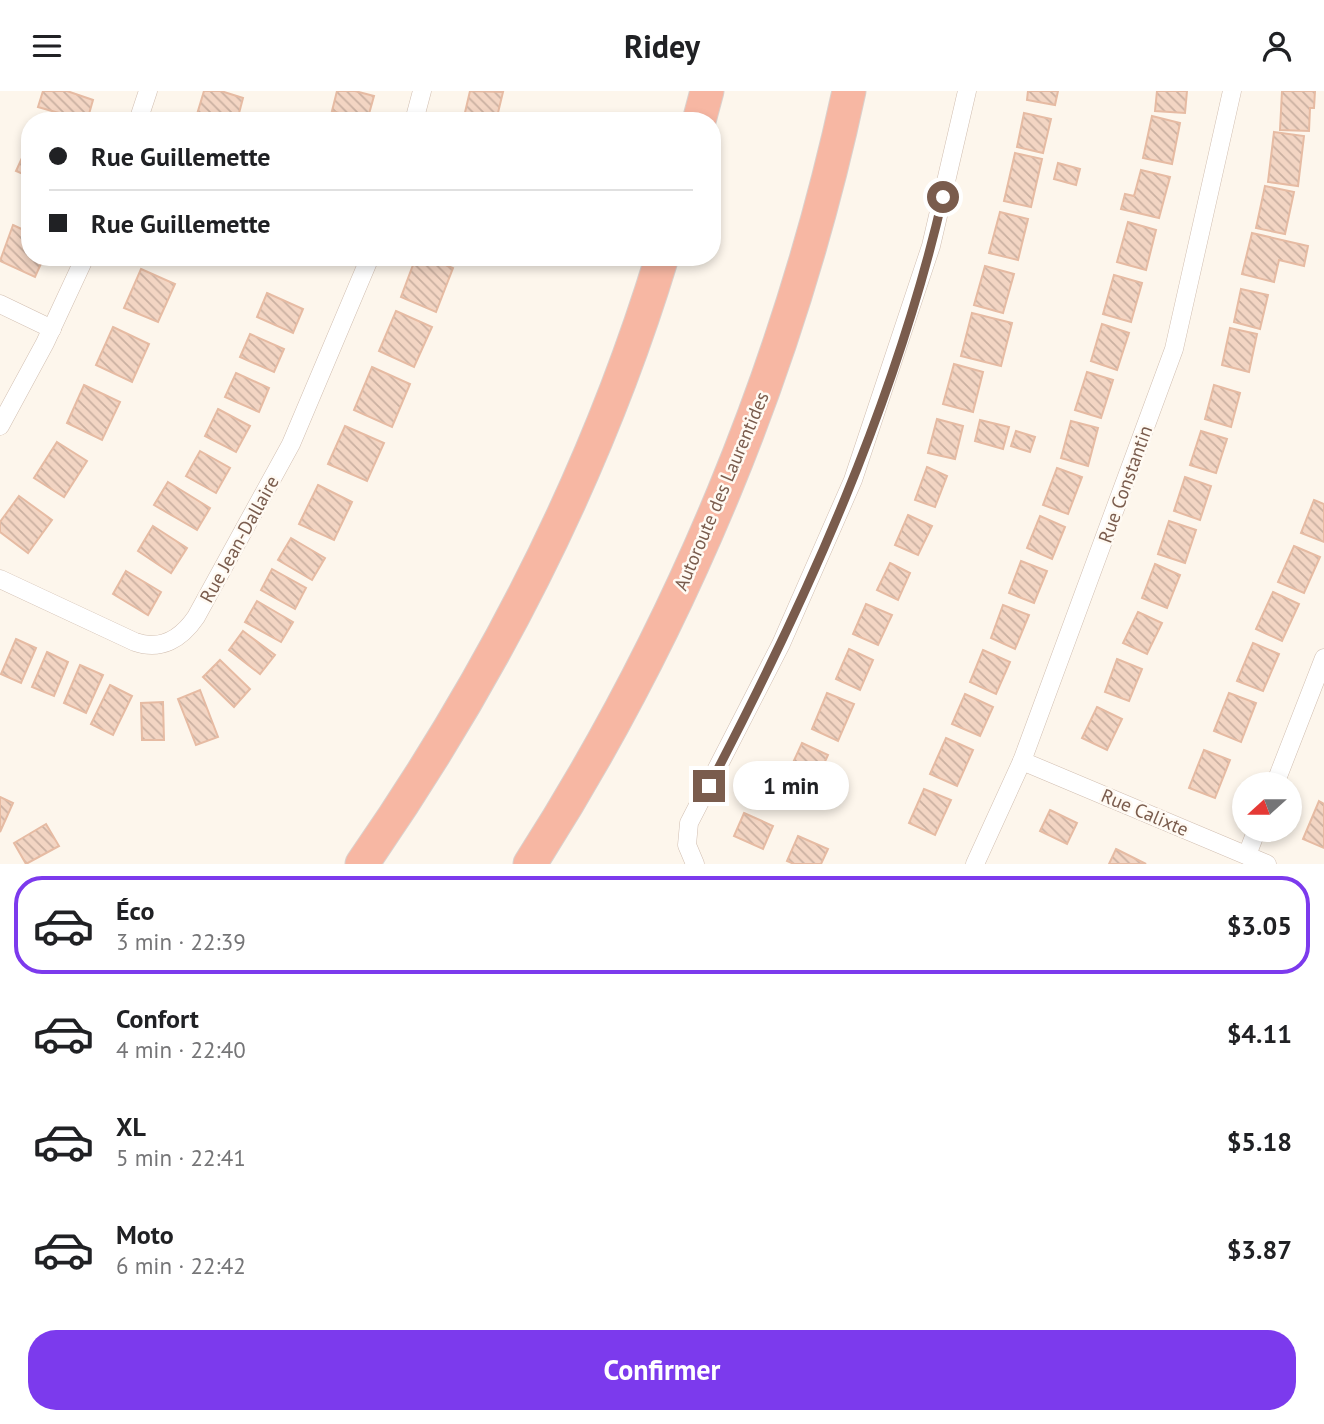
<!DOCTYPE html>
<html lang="fr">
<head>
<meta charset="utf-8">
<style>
  :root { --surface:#fff; --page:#f2f2f2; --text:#202124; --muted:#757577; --line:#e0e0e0; --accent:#7c3aed }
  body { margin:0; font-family:"PT Sans",sans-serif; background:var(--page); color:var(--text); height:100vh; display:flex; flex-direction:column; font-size:26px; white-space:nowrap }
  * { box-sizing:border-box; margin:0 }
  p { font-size:23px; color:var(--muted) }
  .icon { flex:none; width:38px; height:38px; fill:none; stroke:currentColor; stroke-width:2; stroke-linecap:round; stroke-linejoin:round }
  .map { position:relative; height:773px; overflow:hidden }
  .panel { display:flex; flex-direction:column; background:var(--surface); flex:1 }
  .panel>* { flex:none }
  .guide { position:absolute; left:21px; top:21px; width:700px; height:154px; border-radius:28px; box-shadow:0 4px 10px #0003; display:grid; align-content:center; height:154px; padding:0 28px; background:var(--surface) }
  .needle { width:46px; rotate:249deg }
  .buttons { position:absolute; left:1232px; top:681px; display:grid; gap:14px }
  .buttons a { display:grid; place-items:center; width:70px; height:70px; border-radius:50%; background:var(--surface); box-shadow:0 4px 10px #0003; font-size:35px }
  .end { position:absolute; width:32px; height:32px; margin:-16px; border:9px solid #7a5c4d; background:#fff; box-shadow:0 0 0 4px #fff }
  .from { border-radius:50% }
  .bubble { position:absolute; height:49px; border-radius:24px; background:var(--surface); box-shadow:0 4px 10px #0003; font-size:23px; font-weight:700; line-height:49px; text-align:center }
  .guide b { display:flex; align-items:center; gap:24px; height:66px; font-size:26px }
  .guide b+b { border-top:2px solid var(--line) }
  .guide i { width:18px; height:18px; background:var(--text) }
  ul { padding:12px 0 0; list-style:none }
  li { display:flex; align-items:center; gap:21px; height:98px; margin:0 14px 10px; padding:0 14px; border:4px solid transparent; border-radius:28px }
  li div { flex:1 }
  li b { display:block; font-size:26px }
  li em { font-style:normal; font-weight:700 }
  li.current { border-color:var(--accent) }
  li>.icon { width:63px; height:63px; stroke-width:1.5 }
  .primary-button { display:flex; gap:14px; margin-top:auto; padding:14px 28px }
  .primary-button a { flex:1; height:80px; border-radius:28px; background:var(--accent); color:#fff; font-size:28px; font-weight:700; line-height:80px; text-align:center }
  header { display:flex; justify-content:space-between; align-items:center; height:91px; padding:0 28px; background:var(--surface); font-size:32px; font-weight:700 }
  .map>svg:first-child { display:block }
  .building { fill:url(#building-back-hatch); stroke:#e6bba3; stroke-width:2 }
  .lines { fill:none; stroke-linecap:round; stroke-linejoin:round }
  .minor-casing { stroke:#d1beb0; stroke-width:19 }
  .motorway-casing { stroke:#dad1cd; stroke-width:35 }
  .minor { stroke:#fff; stroke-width:18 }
  .motorway { stroke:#f7b7a3; stroke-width:33 }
  .route { stroke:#7a5c4d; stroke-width:9 }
  .labels { text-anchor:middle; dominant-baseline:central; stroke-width:5; stroke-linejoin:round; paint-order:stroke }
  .street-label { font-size:19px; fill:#7a5c4d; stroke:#fffaf3 }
</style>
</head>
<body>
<header><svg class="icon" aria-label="menu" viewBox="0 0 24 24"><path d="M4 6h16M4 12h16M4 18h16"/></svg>Ridey<svg class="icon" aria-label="person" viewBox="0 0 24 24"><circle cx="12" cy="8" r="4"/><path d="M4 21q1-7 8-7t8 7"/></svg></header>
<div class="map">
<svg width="1324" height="773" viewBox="0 0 1324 773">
  <defs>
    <pattern id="building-back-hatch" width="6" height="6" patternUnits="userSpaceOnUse" patternTransform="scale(1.75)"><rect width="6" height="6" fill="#f3d5c3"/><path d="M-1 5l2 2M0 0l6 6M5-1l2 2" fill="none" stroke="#cab0a1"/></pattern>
  </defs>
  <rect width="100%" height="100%" fill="#fdf6ec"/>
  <g class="building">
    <polygon points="43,0 67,0 93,9 87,30 38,16"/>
    <polygon points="204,0 221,0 243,7 237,30 195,30"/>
    <polygon points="337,0 355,0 374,5 367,30 332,20"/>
    <polygon points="470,0 503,1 496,30 463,30"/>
    <polygon points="1028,0 1058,0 1055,14 1027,9"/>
    <polygon points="1157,0 1187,0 1185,22 1155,20"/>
    <polygon points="1282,0 1315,0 1314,17 1310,17 1309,40 1280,39"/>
    <polygon points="1024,22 1051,28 1043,62 1017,56"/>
    <polygon points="1152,25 1180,32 1172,73 1143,67"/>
    <polygon points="1274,41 1304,45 1298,95 1268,91"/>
    <polygon points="27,56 30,58 30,86 16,80"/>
    <polygon points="1015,62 1042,68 1031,116 1004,110"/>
    <polygon points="1058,72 1080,78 1076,94 1054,88"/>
    <polygon points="1141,79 1170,86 1159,127 1121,118 1125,103 1134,105"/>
    <polygon points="1265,95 1294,101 1285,143 1256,137"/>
    <polygon points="1000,121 1028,128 1018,169 989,162"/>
    <polygon points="1128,131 1156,139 1146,179 1117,171"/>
    <polygon points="13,134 30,142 30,166 44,166 35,186 0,170"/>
    <polygon points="1252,142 1308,155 1304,175 1279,169 1274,191 1242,183"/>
    <polygon points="416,166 426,166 453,177 436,221 401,206"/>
    <polygon points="985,175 1014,183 1003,222 974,214"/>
    <polygon points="141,178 175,193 158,231 124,217"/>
    <polygon points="1114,184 1142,192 1131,231 1103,223"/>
    <polygon points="1241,198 1268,204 1260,238 1234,231"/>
    <polygon points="267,202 303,218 293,242 257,226"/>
    <polygon points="396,220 432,236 414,276 379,260"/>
    <polygon points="972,222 1012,232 1001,275 961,265"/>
    <polygon points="1102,233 1129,242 1117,279 1091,270"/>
    <polygon points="113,236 149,253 132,291 96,274"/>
    <polygon points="1230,237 1257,243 1249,281 1222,274"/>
    <polygon points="250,243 284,258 274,281 240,266"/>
    <polygon points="954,273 983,281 973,321 943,313"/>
    <polygon points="372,276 410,293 392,336 354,319"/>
    <polygon points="1087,281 1113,289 1101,327 1075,319"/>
    <polygon points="236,282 269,297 259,321 225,306"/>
    <polygon points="84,294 120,311 102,349 67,332"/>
    <polygon points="1214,294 1240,302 1231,336 1205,328"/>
    <polygon points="218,318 250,335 236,361 205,345"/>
    <polygon points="937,328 963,335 955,368 928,362"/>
    <polygon points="980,329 1009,336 1003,358 975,350"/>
    <polygon points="1071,330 1098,337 1088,375 1061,367"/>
    <polygon points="345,335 384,352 367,390 328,373"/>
    <polygon points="1016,340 1035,346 1030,361 1011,355"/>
    <polygon points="1201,340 1227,348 1216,382 1190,374"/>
    <polygon points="57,351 87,370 64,406 34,387"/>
    <polygon points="200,360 230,377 216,402 186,385"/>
    <polygon points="927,376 947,385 935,416 915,409"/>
    <polygon points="1057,377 1082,386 1068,423 1043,414"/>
    <polygon points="1185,386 1211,395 1200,429 1174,420"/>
    <polygon points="168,391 210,417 197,439 154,414"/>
    <polygon points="318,394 352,411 334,449 299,433"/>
    <polygon points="19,405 52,429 28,462 0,441 0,431"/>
    <polygon points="1314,409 1324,413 1324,451 1301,442"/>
    <polygon points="908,424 932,435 918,464 895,454"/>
    <polygon points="1040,425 1065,436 1052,468 1027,457"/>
    <polygon points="1169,430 1196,439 1185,472 1158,463"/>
    <polygon points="153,435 187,457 171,482 138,460"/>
    <polygon points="291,447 325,467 312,489 278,469"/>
    <polygon points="1294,455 1320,466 1304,502 1278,491"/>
    <polygon points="1021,470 1047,480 1034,512 1009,502"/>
    <polygon points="890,472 910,482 898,509 877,499"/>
    <polygon points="1155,473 1180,484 1167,517 1142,507"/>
    <polygon points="272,478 306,497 295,518 261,499"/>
    <polygon points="126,480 161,501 148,524 113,503"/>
    <polygon points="1273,501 1299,513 1282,550 1256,538"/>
    <polygon points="257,510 293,531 281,551 245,531"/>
    <polygon points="866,513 892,524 878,554 853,543"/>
    <polygon points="1003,514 1029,524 1015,558 991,547"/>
    <polygon points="1138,521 1162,532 1147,563 1123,552"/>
    <polygon points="243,540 275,564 260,583 229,559"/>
    <polygon points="16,548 36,557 21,592 1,583"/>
    <polygon points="1253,552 1279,563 1263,600 1237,590"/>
    <polygon points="849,558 873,569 860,599 836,588"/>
    <polygon points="983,559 1010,571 996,603 970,591"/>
    <polygon points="47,561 68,571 54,605 32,596"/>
    <polygon points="1117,568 1142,578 1129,610 1105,601"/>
    <polygon points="220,569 250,598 234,616 203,586"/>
    <polygon points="80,574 103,584 86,622 64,612"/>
    <polygon points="110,594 132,605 113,644 91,633"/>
    <polygon points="200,599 218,646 196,654 178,608"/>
    <polygon points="827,602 854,613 838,650 812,638"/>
    <polygon points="1229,602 1256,612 1241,651 1214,640"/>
    <polygon points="965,603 993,616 980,645 952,633"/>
    <polygon points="163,611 164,649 142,649 141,612"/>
    <polygon points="1097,616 1122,628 1107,659 1082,647"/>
    <polygon points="946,647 973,659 957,695 930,683"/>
    <polygon points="802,652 828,664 812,699 786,687"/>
    <polygon points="1204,659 1230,669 1215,707 1189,697"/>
    <polygon points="924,698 951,709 935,744 909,732"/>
    <polygon points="0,706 13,712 0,741"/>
    <polygon points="1319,710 1324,713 1324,757 1303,748"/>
    <polygon points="1050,719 1077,732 1067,753 1040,740"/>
    <polygon points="744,722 773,735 763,758 734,745"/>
    <polygon points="46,733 59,755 26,773 14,752"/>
    <polygon points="798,745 828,758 821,773 794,773 787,770"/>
    <polygon points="1116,758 1146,773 1109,773"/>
  </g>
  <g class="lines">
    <g class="minor-casing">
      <g id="minor">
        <polyline points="138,30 148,0"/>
        <polyline points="414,30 422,0"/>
        <polyline points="0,213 52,238"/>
        <polyline points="0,335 45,252 85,166"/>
        <path d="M0,488L135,551C161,560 181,548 196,526L291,353L370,166"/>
        <polyline points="1022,670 1267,773"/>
        <polyline points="1275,693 1324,567"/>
        <polyline points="1247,764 1257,738"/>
        <polyline points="695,773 687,754 689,732 781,553 853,389 931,155 967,0"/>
        <polyline points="975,773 1022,670 1174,258 1232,0"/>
      </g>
    </g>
    <g class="motorway-casing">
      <g id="motorway">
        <polyline points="699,30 707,0"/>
        <path d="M362,773C491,587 596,383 662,166"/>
        <path d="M530,773C681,537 790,274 849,0"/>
      </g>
    </g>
    <use href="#minor" class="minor"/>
    <use href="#motorway" class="motorway"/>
  </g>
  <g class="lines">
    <path class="route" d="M709,695C807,508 895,313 943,106"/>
  </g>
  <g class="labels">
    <g class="street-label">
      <text transform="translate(1125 393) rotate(-70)">Rue Constantin</text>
      <text transform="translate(721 400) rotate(-67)">Autoroute des Laurentides</text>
      <text transform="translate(239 448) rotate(-61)">Rue Jean-Dallaire</text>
      <text transform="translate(1145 721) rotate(23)">Rue Calixte</text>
    </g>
  </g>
</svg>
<div class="buttons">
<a><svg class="needle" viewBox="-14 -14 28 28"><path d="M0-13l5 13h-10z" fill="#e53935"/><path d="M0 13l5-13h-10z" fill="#757577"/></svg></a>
</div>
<i class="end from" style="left:943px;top:106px"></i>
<i class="end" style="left:709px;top:695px"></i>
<div class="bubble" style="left:733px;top:670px;width:116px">1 min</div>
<div class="guide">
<b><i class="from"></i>Rue Guillemette</b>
<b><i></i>Rue Guillemette</b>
</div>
</div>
<section class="panel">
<ul>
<li class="current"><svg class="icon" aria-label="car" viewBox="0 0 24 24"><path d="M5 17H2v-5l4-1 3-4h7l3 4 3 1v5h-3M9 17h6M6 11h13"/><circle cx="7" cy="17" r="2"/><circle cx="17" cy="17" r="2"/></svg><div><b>Éco</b><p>3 min · 22:39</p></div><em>$3.05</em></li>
<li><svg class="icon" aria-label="car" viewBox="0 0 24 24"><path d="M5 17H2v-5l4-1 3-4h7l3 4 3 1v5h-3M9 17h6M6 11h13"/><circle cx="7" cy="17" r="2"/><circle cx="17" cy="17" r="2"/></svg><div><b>Confort</b><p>4 min · 22:40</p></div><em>$4.11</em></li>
<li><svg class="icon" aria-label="car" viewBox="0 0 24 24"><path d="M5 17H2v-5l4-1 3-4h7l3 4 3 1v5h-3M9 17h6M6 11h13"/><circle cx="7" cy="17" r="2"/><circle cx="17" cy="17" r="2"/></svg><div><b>XL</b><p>5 min · 22:41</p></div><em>$5.18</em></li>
<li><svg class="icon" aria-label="car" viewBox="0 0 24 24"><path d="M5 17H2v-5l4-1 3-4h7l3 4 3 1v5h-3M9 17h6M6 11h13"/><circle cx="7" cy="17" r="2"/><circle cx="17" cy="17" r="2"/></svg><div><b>Moto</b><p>6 min · 22:42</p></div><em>$3.87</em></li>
</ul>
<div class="primary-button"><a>Confirmer</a></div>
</section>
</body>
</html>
